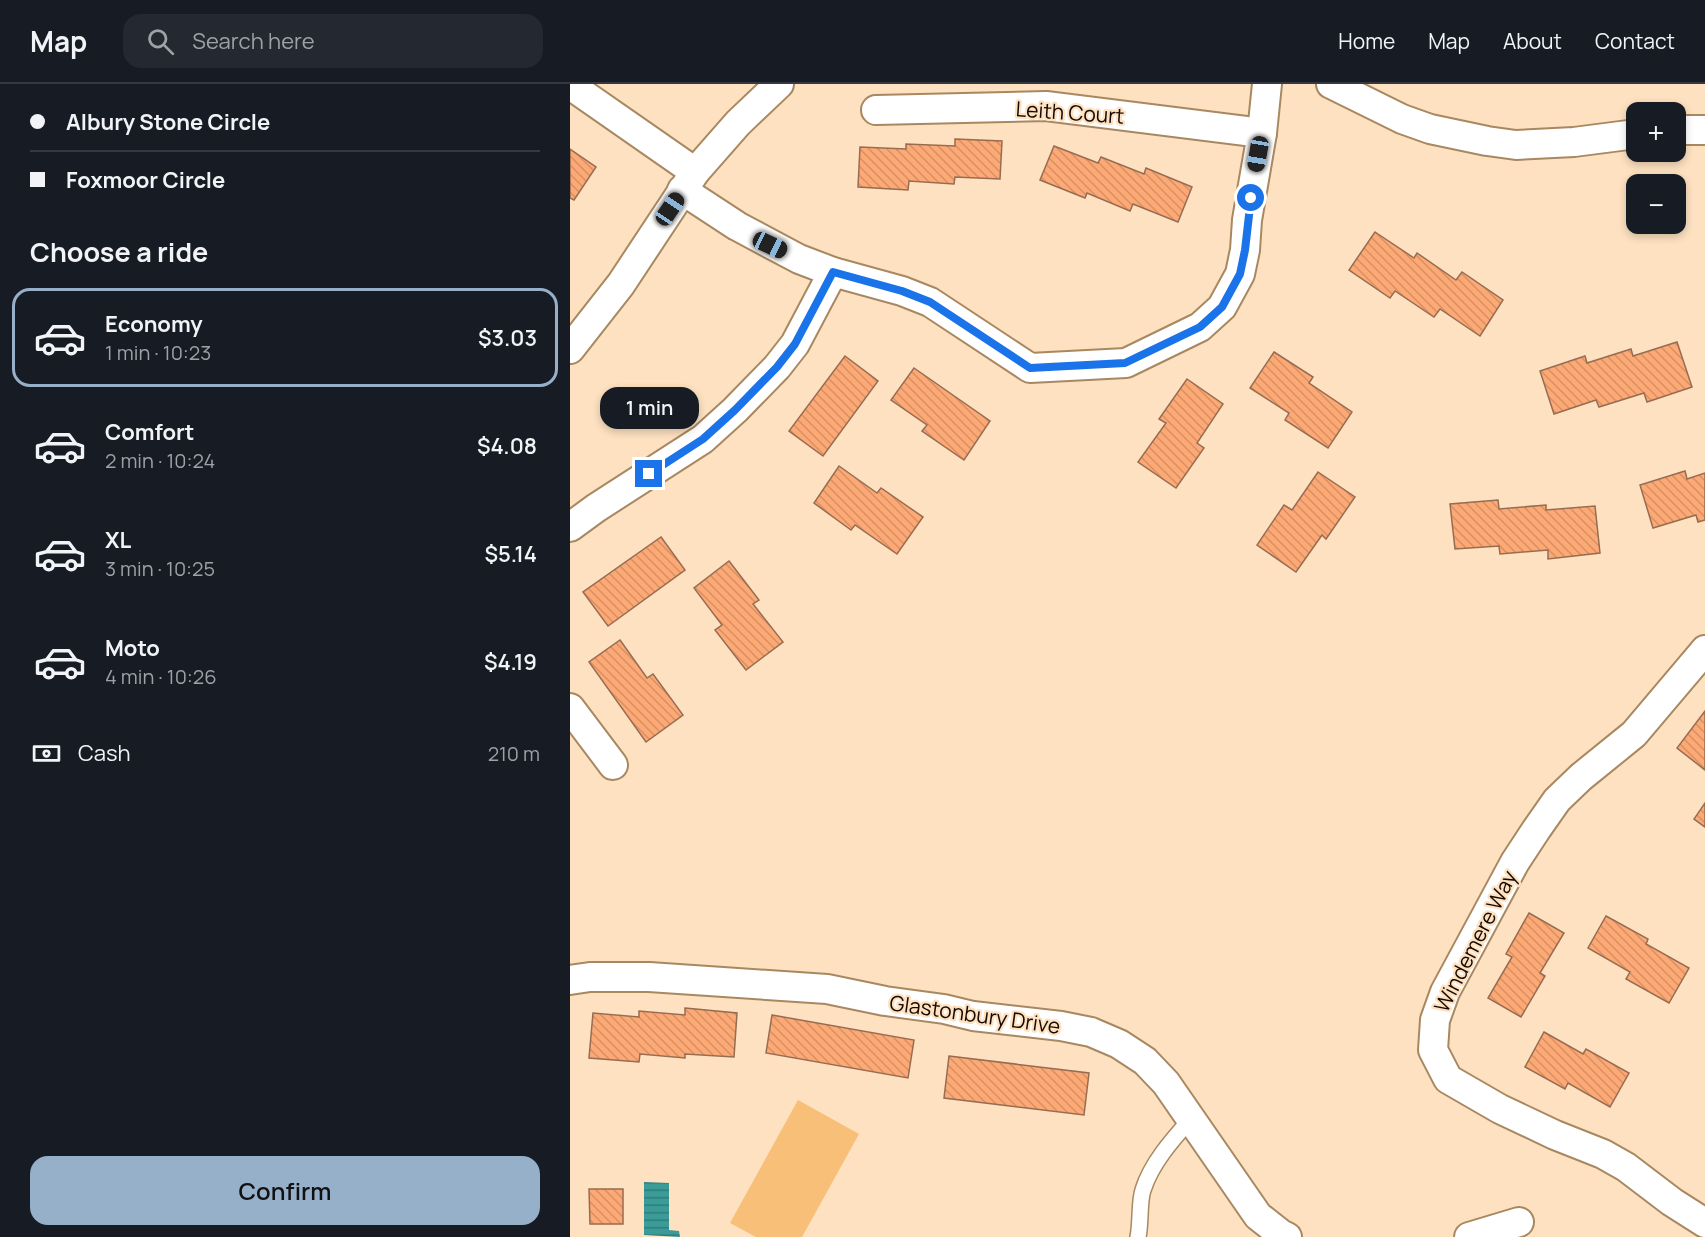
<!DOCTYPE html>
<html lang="en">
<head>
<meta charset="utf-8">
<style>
  :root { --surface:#171b24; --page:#242831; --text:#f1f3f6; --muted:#9ea1a6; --line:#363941; --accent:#96b0ca }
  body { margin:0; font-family:Manrope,sans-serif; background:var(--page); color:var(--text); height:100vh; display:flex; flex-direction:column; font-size:22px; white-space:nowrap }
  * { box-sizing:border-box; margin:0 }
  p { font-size:20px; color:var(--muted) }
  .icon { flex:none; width:33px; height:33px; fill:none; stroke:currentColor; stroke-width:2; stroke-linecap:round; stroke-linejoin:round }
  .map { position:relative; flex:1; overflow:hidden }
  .side { display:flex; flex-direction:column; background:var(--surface); width:570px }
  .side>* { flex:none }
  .hud { display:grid; align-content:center; height:132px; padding:0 30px; background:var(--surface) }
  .fabs { position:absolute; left:1056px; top:18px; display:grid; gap:12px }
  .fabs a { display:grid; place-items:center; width:60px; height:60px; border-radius:12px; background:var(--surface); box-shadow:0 3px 9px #0003; font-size:30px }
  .end { position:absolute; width:27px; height:27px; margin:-14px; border:8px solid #1a73e8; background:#fff; box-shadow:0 0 0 3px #fff }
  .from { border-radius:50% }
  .bubble { position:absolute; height:42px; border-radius:18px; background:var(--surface); box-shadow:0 3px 9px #0003; font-size:20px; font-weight:600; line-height:42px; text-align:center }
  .car { position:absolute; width:18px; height:36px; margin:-18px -9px; border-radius:8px; box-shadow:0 0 4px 2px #0007; background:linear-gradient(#222 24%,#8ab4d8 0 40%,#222 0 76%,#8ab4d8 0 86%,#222 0) }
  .hud b { display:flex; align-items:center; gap:21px; height:57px; font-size:22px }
  .hud b+b { border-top:2px solid var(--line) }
  .hud i { width:15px; height:15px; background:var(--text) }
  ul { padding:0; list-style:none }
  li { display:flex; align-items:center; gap:18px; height:99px; margin:0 12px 9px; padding:0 18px; border:3px solid transparent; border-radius:18px }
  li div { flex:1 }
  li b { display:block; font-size:22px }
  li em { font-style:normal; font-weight:600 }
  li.active { border-color:var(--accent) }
  li>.icon { width:54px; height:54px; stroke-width:1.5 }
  h2 { padding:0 30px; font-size:27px; line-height:72px }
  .pay { display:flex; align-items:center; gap:15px; height:66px; padding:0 30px; font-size:22px }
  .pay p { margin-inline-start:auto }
  .action { display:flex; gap:12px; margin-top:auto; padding:12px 30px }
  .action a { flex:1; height:69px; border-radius:18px; background:var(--accent); color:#111; font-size:24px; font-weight:600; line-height:69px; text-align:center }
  header { display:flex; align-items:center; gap:36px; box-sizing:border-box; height:84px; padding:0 30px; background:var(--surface); border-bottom:2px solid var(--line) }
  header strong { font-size:28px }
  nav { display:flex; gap:33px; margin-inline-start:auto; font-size:21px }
  .search { width:420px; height:54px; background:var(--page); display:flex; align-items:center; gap:15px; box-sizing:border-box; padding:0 21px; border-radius:18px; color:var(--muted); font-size:22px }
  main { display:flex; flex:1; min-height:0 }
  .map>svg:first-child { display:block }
  .pitch { fill:#f7bf77 }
  .water { fill:url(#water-rules) }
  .building { fill:url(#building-back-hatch); stroke:#976c52; stroke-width:1.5 }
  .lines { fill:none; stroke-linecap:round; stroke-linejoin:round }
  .service-casing { stroke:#a88861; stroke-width:18 }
  .minor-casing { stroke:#a88861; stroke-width:32 }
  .service { stroke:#fff; stroke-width:15 }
  .minor { stroke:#fff; stroke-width:28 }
  .route { stroke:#1a73e8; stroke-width:8 }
  .labels { text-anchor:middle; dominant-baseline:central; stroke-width:4.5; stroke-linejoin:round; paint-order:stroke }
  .street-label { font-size:21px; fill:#150900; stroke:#fde1c0 }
</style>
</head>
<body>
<header>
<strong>Map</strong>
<div class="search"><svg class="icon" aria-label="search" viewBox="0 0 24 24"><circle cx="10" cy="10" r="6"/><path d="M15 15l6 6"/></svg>Search here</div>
<nav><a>Home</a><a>Map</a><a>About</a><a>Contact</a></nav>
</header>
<main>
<section class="side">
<div class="hud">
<b><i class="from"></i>Albury Stone Circle</b>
<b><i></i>Foxmoor Circle</b>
</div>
<h2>Choose a ride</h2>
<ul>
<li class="active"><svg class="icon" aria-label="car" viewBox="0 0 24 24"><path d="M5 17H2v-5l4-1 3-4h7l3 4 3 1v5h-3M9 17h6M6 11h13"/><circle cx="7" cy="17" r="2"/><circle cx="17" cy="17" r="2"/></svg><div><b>Economy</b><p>1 min · 10:23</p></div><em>$3.03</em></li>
<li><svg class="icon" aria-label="car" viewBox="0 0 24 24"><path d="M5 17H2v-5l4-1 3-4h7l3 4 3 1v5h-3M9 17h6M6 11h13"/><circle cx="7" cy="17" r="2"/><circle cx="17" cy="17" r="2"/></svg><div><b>Comfort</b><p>2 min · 10:24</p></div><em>$4.08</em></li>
<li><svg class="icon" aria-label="car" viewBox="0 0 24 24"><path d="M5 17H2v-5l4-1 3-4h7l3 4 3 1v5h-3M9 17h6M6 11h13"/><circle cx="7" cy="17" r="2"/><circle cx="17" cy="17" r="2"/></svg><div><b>XL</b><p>3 min · 10:25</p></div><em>$5.14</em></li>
<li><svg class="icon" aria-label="car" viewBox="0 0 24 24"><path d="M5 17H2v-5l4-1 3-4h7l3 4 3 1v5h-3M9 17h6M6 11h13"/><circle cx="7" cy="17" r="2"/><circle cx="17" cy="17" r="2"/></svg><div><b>Moto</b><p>4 min · 10:26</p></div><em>$4.19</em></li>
</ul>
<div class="pay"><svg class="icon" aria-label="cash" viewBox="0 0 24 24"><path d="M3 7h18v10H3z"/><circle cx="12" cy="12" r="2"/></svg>Cash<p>210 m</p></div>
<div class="action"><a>Confirm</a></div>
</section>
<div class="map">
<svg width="1135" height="1153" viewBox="0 0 1135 1153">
  <defs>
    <pattern id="water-rules" width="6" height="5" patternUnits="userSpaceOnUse" patternTransform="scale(1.5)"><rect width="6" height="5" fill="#3a9b98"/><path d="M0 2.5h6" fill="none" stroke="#307d7a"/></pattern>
    <pattern id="building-back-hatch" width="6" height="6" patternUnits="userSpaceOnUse" patternTransform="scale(1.5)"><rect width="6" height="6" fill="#fda975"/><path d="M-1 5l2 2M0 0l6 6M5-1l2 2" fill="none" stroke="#d89063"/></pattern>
  </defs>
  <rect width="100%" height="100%" fill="#fde1c0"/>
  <polygon class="pitch" points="228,1016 289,1050 232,1153 186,1153 160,1139"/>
  <polygon class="water" points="74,1098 99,1099 99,1146 109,1147 110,1153 74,1151"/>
  <g class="building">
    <polygon points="385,55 432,57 430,95 385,93 384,100 339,97 338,106 288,103 290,63 336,65 336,60 385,62"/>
    <polygon points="484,62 528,79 531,73 574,90 576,84 622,103 608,138 563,120 560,127 517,109 515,114 470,96"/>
    <polygon points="0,65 26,83 4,116 0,114"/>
    <polygon points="805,148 844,174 847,169 886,196 892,188 933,216 910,252 870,225 864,233 825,207 820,214 779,186"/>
    <polygon points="1107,258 1122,303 1077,318 1074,309 1029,323 1026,316 984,330 970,287 1015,272 1017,279 1061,265 1063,272"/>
    <polygon points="704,268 743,293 739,299 782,328 758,364 715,336 719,329 680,304"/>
    <polygon points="275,272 308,297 253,372 219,347"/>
    <polygon points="344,284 420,337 394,376 352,347 357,341 321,316"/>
    <polygon points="617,295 653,320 627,359 634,364 606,404 568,378 596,339 589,335"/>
    <polygon points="269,382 307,409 311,404 353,433 327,470 285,441 281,446 244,419"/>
    <polygon points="1115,387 1117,395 1135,389 1135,436 1128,438 1126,431 1083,444 1070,401"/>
    <polygon points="748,388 785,413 756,455 752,451 726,488 687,461 714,421 722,426"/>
    <polygon points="928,416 929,425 976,421 976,426 1025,422 1030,469 978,475 978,466 930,470 929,462 885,465 880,420"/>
    <polygon points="91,453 115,486 38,542 13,508"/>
    <polygon points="159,477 189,516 183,520 213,558 176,586 145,546 152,541 124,504"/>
    <polygon points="50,556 77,594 83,590 113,631 76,658 19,578"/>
    <polygon points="1135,627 1135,686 1107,664"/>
    <polygon points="1135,719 1135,743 1124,735"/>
    <polygon points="959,829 994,849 970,889 975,892 951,933 918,914 942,873 936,870"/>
    <polygon points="1036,832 1078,855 1076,860 1119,884 1099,919 1056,895 1060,888 1018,864"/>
    <polygon points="115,924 167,929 164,973 115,970 115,974 70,970 69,978 19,974 23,929 69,933 69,927 115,931"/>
    <polygon points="202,931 344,956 338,994 196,969"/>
    <polygon points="974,948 1013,970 1016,965 1059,989 1040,1023 998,999 995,1005 955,983"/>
    <polygon points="379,972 519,989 514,1031 374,1014"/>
    <polygon points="19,1105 53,1105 53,1140 20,1140"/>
  </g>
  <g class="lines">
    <g class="service-casing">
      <path id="service" d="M568,1153C571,1139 569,1117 573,1106C581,1080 602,1056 620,1036"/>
    </g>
    <g class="minor-casing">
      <g id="minor">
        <polyline points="761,0 832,35 860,45 917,57 946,61 1004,58 1066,50"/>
        <polyline points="0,1 125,88"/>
        <polyline points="306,26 476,22 692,49"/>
        <polyline points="1106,46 1135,46"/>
        <polyline points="112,106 167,142 229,175 263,188 332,207 360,218 460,284 556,279 630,243 652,223 670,190 675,166 677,136 692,49 697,0"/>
        <polyline points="0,265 51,200 125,88 168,39 209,0"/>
        <polyline points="0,443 26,424 133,355 165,326 207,283 225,260 263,188"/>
        <polyline points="1135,566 1064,650 1011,693 987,716 966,746 945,778 875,908 865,936 863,966 878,995 930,1025 985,1051 1033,1070 1056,1083 1102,1118 1135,1139"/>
        <polyline points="0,624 43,681"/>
        <polyline points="0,896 20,893 79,893 257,905 315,917 374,925 403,932 491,942 521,948 549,960 575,977 596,999 688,1132 711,1150 717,1153"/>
        <polyline points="899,1153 949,1138"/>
      </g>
    </g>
    <use href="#service" class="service"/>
    <use href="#minor" class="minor"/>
  </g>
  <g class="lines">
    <polyline class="route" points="79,390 133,355 165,326 207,283 225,260 263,188 332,207 360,218 460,284 555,279 630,243 652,223 670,190 675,166 681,114"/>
  </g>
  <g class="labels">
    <g class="street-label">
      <text transform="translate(500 28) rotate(4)">Leith Court</text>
      <text transform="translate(905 857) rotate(-63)">Windemere Way</text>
      <text transform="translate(405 930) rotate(8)">Glastonbury Drive</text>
    </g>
  </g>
</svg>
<div class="fabs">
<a>+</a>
<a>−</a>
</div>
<i class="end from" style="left:681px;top:114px"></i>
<i class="end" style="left:79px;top:390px"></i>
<div class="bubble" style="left:30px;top:303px;width:99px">1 min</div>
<i class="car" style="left:688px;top:70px;rotate:190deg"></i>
<i class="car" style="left:100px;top:125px;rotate:34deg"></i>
<i class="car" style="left:200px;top:161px;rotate:115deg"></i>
</div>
</main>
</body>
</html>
